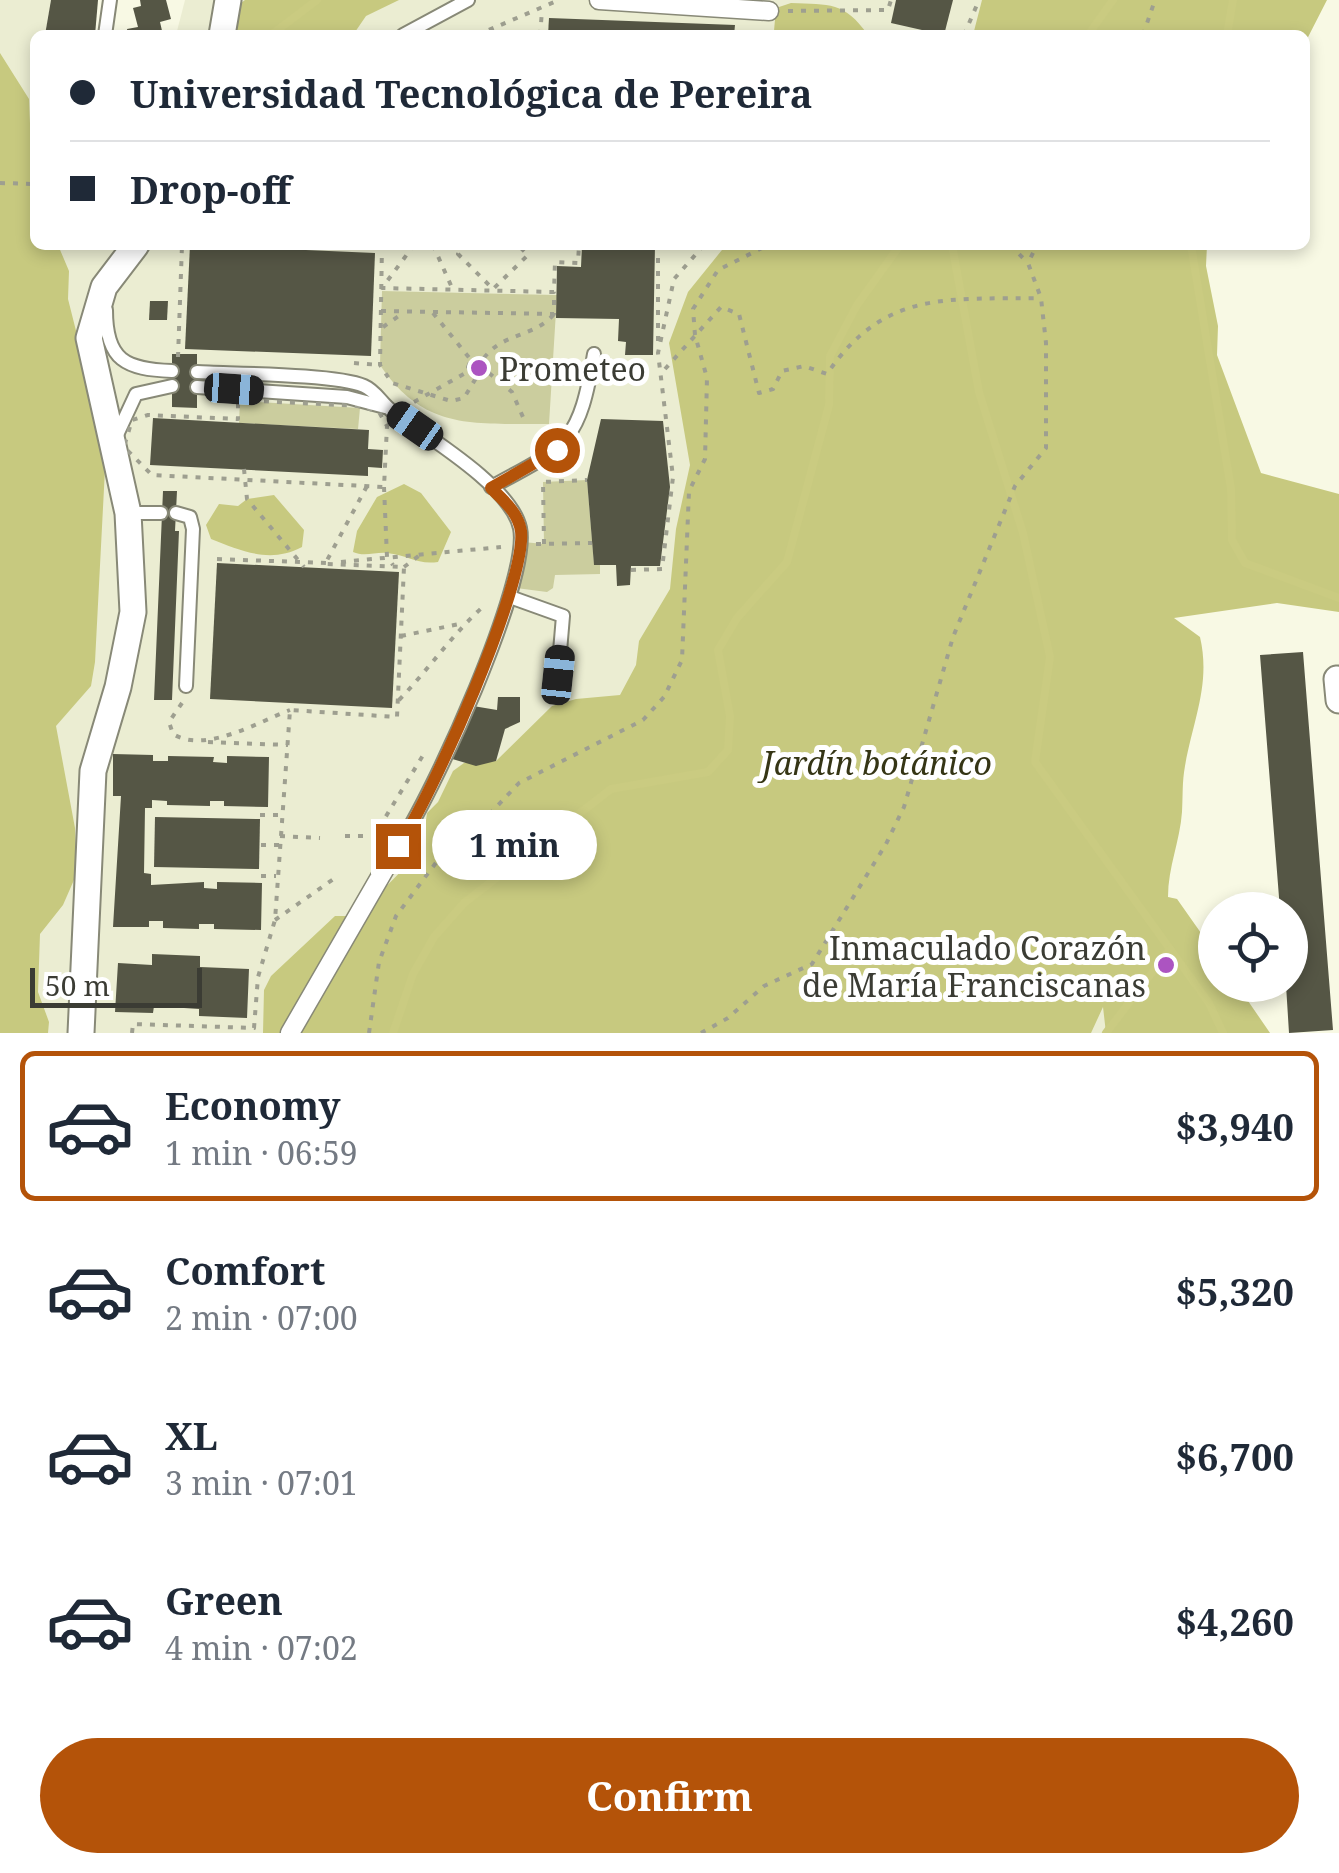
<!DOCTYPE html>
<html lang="en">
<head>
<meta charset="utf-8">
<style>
  :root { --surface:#fff; --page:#f6f6f7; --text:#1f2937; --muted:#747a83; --line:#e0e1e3; --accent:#b45309 }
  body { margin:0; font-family:"Noto Serif",serif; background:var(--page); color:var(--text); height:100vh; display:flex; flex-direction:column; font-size:38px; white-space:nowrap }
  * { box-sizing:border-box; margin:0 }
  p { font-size:32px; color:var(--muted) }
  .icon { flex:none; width:55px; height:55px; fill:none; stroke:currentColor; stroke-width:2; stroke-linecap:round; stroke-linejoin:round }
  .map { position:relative; height:1033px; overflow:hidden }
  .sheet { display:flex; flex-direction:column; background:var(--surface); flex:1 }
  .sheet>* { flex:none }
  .banner { position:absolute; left:30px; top:30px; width:1280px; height:220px; border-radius:15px; box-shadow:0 5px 15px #0003; display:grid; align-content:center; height:220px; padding:0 40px; background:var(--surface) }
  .fabs { position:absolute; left:1198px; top:892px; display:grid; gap:20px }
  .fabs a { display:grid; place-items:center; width:110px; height:110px; border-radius:50%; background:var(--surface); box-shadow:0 5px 15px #0003; font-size:50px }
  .scale { position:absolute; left:30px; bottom:25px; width:172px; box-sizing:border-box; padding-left:10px; border:5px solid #3b3c34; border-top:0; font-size:28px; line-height:35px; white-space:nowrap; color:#3b3c34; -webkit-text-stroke:8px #fff; paint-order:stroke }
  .end { position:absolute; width:45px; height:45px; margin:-22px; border:12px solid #b45309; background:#fff; box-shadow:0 0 0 5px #fff }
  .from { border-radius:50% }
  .bubble { position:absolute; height:70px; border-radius:35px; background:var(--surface); box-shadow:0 5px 15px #0003; font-size:32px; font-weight:700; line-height:70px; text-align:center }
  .car { position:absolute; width:30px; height:60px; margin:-30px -15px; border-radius:12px; box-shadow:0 0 8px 2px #0007; background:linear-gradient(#222 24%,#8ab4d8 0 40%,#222 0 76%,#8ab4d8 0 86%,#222 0) }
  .banner b { display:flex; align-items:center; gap:35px; height:95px; font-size:38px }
  .banner b+b { border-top:2px solid var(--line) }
  .banner i { width:25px; height:25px; background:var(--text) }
  ul { padding:18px 0 0; list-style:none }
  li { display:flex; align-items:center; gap:30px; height:150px; margin:0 20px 15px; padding:0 20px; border:5px solid transparent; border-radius:15px }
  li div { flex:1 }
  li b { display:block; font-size:38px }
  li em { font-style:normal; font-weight:700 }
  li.on { border-color:var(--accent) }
  li>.icon { width:90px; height:90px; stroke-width:1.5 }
  .action { display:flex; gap:20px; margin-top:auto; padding:20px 40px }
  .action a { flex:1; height:115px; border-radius:60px; background:var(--accent); color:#fff; font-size:40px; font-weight:700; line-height:115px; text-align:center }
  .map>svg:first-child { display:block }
  .built { fill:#ebedd2 }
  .green { fill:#cbcd9e }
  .forest { fill:#c7c97f }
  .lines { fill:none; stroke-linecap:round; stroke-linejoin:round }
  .stream { stroke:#cacb81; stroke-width:8 }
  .building { fill:#555645 }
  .service-casing { stroke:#888977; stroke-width:16 }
  .pedestrian-casing { stroke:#888977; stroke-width:21 }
  .minor-casing { stroke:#888977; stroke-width:29 }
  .path { stroke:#9e9f90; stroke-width:4; stroke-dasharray:5 8; stroke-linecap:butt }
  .service { stroke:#fff; stroke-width:12 }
  .pedestrian { stroke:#fff; stroke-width:18 }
  .minor { stroke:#fff; stroke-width:25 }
  .route { stroke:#b45309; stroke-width:12 }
  .poi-dot { fill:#ac54c1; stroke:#fff; stroke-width:4 }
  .labels { text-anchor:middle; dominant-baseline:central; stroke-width:10; stroke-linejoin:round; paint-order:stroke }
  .poi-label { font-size:32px; fill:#3b3c34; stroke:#fff; text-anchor:start }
  .park-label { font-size:32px; font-style:italic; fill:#353515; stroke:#fff }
</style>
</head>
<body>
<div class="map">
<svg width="1339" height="1033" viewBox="0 0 1339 1033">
  <rect width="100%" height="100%" fill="#f8f9e4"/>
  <g class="built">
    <polygon points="0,0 51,0 45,35 35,35 35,245 1190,245 1150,894 1177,899 1215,953 1215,985 1237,985 1270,1033 0,1033"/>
    <polygon points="185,0 1231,0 1225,35 176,35"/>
  </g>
  <g class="green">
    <path d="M382,291L557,295L549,424C475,423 425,432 380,365Z"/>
    <polygon points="240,401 360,408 358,429 239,423"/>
    <polygon points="587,480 594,564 600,565 600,574 555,575 553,588 547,592 516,588 523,542 544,544 543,482"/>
  </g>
  <g class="forest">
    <polygon points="245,0 399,0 366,16 353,35 221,35 234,8"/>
    <polygon points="982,0 1327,0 1305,43 1305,35 973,35"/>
    <path d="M791,3C830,5 844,1 868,35H781L774,31L776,8Z"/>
    <polygon points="0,53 29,99 35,245 58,245 69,271 68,299 99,422 105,469 95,662 91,686 56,726 75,828 77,873 63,905 40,934 38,992 49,1022 48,1033 0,1033"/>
    <path d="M726,245H1207L1206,266L1218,326L1217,355L1261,473L1339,494V612L1277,603L1174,618L1200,637C1211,684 1193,720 1185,766C1182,782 1183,796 1182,812C1180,841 1168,867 1168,897L1177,899L1215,953V985H1237L1270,1033H1106L1103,1007L1091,1033H263L264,990L271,976L335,916H357L422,850L427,813L438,802L453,771L464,763L496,761L552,706L576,699L620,695L636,665L639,641L670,589L676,529L690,465L669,343L688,292Z"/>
    <path d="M404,484L421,493L451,532L438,562C417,565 408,555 387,553C375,552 364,557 353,552L357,531L377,497Z"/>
    <path d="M274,495L304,530L302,547C270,564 242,551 211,539L206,525L219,504L238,506L247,499Z"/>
  </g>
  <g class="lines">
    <g class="stream">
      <polyline points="271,35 317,0"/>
      <polyline points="1088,35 1113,0"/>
      <polyline points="1227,35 1233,0"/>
      <polyline points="952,245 979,392 1023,533 1050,657 1035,762 1209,1003 1223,1033"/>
      <polyline points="1191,245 1231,489 1232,540 1245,563 1339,598"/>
      <polyline points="393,1033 413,974 434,937 464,903 611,789 708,772 728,750 730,716 718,650 737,618 787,562 829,405 830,356 857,305 900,245"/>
      <polyline points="1106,1033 1170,949"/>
    </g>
  </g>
  <g class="building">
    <polygon points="51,0 98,0 95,35 45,35"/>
    <polygon points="140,0 166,0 171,19 160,22 163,35 128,35 127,29 138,27 133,8 141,6"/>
    <polygon points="896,0 953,0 944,35 891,23"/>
    <polygon points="549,18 735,25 734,35 548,35"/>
    <polygon points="190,245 375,253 371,356 185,349"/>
    <polygon points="582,245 655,245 653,355 625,355 626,342 618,341 619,319 556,318 557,266 581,267"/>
    <polygon points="150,301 168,301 167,320 149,320"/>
    <polygon points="172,354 197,354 197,408 172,407"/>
    <polygon points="153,418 369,430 368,449 383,450 382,468 368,467 368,476 150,465"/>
    <polygon points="601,419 663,421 670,487 660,566 631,566 630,585 617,586 616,565 594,565 587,480"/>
    <polygon points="163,491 177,491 175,531 179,531 172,700 154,700"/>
    <polygon points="217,563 399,572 392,708 210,699"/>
    <polygon points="1303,652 1333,1030 1289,1033 1286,985 1290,985 1290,910 1280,910 1260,655"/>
    <polygon points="498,697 520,697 520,722 505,729 496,761 476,766 449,758 473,706 497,710"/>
    <polygon points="113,754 153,755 153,761 168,761 168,756 214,757 213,762 227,763 227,756 269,757 268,807 224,806 224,801 210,801 210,806 167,805 167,801 152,800 152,808 145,808 144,873 151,874 151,885 204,882 204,888 217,889 217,882 262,883 261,930 214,929 214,924 199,924 199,929 163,928 163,921 149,921 149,927 113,927 121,796 113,796"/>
    <polygon points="155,817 260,819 259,869 154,867"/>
    <polygon points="152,954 200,956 200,967 249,969 247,1018 199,1016 199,1009 154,1006 153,1013 115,1012 118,963 152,965"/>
  </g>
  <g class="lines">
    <g class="service-casing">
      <g id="service">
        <polyline points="105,35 110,0"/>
        <polyline points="403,35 468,0"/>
        <path d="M106,310C106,361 126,369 172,371"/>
        <path d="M197,372C234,374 335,374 364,386C376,391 382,404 392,411C426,436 511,486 520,528C531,580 431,799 398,846"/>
        <polyline points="197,387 347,397 385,407"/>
        <polyline points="116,437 136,394 172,386"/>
        <path d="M491,487C568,446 579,443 594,354"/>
        <polyline points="128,513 161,513"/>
        <polyline points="176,513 190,517 193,529 186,686"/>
        <polyline points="510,597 563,616 558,675"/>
      </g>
    </g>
    <g class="pedestrian-casing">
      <g id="pedestrian">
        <polyline points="599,0 769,11"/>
        <polyline points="290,1033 398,846"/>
      </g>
    </g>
    <g class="minor-casing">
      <g id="minor">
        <polyline points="222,35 228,0"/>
        <polyline points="1337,679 1339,700"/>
        <polyline points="81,1033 93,771 118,687 133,612 128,513 89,338 104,287 136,245"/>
      </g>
    </g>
    <g class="path">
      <polyline points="788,11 888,10 891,0"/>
      <polyline points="477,35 559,0"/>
      <polyline points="540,35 542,11"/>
      <polyline points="964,35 979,0"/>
      <polyline points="1143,35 1155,0"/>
      <polyline points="0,183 35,184"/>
      <polyline points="302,245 358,248"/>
      <polyline points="382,245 380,365 392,383 451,401 464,398 476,378 489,373 484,358 471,360 468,367 476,378"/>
      <polyline points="414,245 382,288 554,292 555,262 578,263 579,245"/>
      <polyline points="433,245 453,290"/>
      <polyline points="468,245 458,254 493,289 528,255 518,245"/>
      <polyline points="658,245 658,343"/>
      <polyline points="1010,245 1028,263"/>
      <polyline points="358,247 383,248"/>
      <polyline points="381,311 554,314 554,292"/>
      <polyline points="433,313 471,360"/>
      <polyline points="383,327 403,313"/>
      <polyline points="178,357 182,245"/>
      <path d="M484,358C502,333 535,337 554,314"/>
      <polyline points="354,363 380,365"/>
      <path d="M665,369L721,307L739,314L759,393L773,389L782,371L804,366L827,374C885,288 951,300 1041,298"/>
      <polyline points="489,373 512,392 526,424"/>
      <polygon points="238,400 360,406 379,412 387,426 384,487 152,475 124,447 132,420 148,415 238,419"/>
      <polyline points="414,402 469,371"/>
      <polyline points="244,469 247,499 304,567"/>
      <polyline points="384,487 387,557 393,565"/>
      <polyline points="536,544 592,543"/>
      <polyline points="544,544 543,482 587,480"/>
      <polyline points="217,559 327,563"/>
      <polyline points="341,562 501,547"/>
      <polyline points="404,567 420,555"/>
      <polyline points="631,570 662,569 673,477 658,353 674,279 704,245"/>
      <polyline points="401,636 464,623"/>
      <path d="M399,700C429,669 454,632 486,604"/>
      <path d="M182,703L169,722L173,734C205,754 258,722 290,710"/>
      <polyline points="208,742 288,745"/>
      <polyline points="260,815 282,815"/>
      <polyline points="280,836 320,838"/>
      <polyline points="345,836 374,836 425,752"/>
      <polyline points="261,845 279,845"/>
      <polyline points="261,876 276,876"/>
      <polyline points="275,920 335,878"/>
      <polyline points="132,1033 133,1024 254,1028 258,977 275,920 290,710 397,717 404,567 325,564 367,486"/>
      <polyline points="369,1033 379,962 396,916 441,856 468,837 519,783 643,720 664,697 682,660 689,491 705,459 707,378 695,335 693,309 718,270 768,245"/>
      <polyline points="701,1033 728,1018 764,986 812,964 886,844 904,807 953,637 1015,486 1046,448 1046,343 1041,298 1028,263 1037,245"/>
    </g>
    <use href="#service" class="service"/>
    <use href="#pedestrian" class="pedestrian"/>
    <use href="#minor" class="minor"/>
  </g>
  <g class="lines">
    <path class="route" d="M398,846C431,799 527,583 521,531C518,512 503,500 491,488L557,450"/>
  </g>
  <g class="poi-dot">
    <circle cx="479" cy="368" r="10"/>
    <circle cx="1166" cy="965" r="10"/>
  </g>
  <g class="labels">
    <g class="poi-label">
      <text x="499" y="368">Prometeo</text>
      <text x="1146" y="947" text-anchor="end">Inmaculado Corazón<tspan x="1146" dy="37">de María Franciscanas</tspan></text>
    </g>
    <g class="park-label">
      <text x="877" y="762">Jardín botánico</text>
    </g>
  </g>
</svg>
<div class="fabs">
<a><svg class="icon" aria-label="locate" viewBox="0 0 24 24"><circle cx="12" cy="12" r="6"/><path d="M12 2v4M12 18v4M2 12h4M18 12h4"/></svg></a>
</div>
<div class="scale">50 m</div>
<i class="end from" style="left:557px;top:450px"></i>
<i class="end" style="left:398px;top:846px"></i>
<div class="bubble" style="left:432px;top:810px;width:165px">1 min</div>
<i class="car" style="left:234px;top:389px;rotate:94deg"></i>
<i class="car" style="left:415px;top:426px;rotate:305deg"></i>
<i class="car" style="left:558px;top:675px;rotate:6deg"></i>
<div class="banner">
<b><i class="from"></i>Universidad Tecnológica de Pereira</b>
<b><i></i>Drop-off</b>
</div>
</div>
<section class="sheet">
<ul>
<li class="on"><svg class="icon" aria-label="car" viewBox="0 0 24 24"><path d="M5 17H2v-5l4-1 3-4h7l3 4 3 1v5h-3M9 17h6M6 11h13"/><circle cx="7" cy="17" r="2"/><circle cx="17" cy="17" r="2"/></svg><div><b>Economy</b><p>1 min · 06:59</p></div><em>$3,940</em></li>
<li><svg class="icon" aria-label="car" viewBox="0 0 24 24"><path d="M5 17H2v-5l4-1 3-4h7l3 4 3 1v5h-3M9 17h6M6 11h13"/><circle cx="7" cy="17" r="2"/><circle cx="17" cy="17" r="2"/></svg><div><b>Comfort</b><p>2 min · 07:00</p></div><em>$5,320</em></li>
<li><svg class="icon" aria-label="car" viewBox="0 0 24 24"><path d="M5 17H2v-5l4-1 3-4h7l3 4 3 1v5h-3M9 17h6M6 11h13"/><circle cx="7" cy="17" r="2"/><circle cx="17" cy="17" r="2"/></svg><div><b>XL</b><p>3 min · 07:01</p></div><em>$6,700</em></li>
<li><svg class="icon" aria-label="car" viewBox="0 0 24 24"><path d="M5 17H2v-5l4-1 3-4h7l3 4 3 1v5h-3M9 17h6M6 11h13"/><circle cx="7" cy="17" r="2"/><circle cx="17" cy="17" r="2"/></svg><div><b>Green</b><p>4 min · 07:02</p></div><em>$4,260</em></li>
</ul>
<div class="action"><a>Confirm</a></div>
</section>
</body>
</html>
